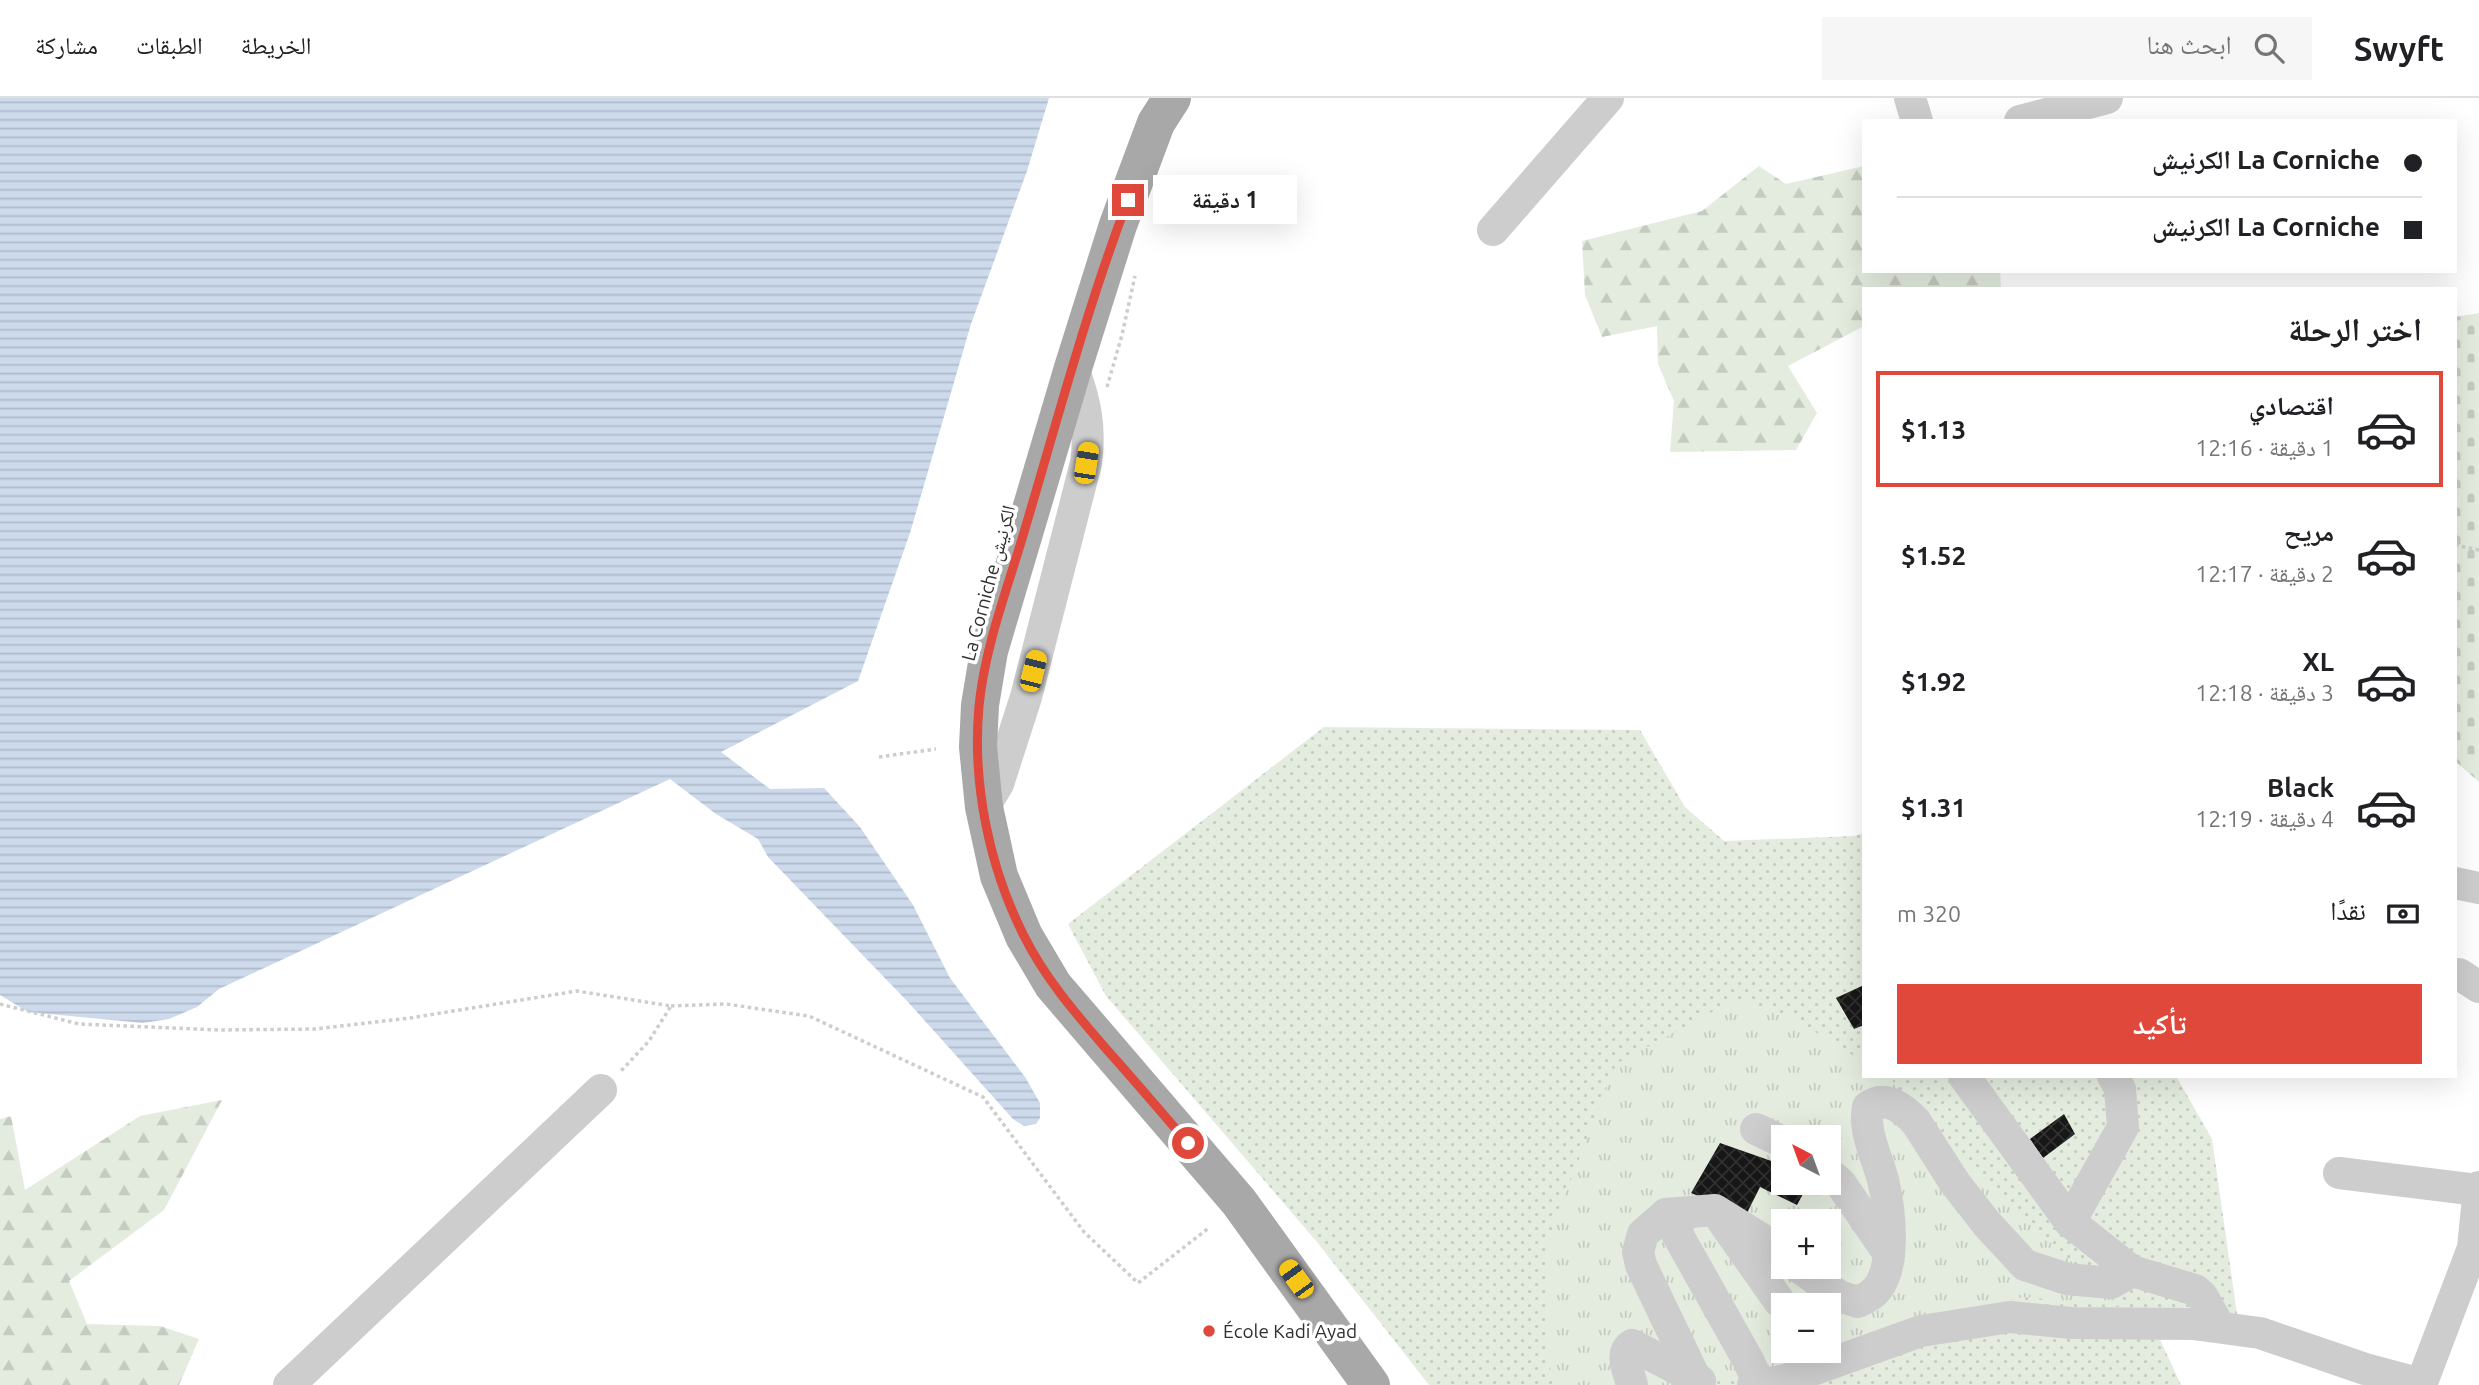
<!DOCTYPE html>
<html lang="ar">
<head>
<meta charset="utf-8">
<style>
  :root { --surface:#fff; --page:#f6f6f6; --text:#202124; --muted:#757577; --line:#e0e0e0; --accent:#df483b }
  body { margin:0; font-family:Ubuntu,"Noto Naskh Arabic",sans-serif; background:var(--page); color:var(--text); direction:rtl; height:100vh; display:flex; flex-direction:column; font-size:26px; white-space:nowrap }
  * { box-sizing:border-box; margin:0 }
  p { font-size:23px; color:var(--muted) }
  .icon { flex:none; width:38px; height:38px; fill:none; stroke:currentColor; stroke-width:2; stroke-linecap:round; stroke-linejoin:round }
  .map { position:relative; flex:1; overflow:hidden; direction:ltr }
  .panel { position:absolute; left:1862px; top:189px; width:595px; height:791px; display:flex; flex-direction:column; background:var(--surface); border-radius:0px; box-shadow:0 7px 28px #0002; direction:rtl }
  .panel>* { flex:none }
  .banner { position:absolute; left:1862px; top:21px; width:595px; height:154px; border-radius:0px; box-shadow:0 7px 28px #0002; direction:rtl; display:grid; align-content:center; height:154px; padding:0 35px; background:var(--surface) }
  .needle { width:46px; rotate:319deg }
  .controls { position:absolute; left:1771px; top:1027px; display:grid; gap:14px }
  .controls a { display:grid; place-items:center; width:70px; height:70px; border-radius:0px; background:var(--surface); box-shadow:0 7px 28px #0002; font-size:35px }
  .end { position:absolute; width:32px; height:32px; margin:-16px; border:9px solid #df483b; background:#fff; box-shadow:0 0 0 4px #fff }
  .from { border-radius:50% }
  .bubble { position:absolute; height:49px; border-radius:0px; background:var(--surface); box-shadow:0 7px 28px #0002; font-size:23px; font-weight:700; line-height:49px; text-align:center; direction:rtl }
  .car { position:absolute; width:21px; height:42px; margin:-21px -10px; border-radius:9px; box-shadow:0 0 5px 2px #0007; background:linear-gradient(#f5c518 24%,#345 0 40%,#f5c518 0 76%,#345 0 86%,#f5c518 0) }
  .banner b { display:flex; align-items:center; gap:24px; height:66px; font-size:26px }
  .banner b+b { border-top:2px solid var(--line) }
  .banner i { width:18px; height:18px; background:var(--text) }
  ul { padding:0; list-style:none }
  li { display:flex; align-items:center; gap:21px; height:116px; margin:0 14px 10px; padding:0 21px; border:4px solid transparent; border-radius:0px }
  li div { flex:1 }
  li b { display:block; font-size:26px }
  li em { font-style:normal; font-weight:700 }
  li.active { border-color:var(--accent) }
  li>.icon { width:63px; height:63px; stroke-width:1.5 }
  h2 { padding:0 35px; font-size:32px; line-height:84px }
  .pay { display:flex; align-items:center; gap:18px; height:77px; padding:0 35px; font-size:26px }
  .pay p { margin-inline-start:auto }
  .primary-button { display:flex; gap:14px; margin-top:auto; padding:14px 35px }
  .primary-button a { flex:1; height:80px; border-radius:0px; background:var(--accent); color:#fff; font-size:28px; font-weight:700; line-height:80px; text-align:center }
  header { display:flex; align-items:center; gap:42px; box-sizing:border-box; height:98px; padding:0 35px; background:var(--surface); border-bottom:2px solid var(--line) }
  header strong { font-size:33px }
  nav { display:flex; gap:38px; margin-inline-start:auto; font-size:24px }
  .search { width:490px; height:63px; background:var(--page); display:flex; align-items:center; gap:18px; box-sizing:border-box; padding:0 24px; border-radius:0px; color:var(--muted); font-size:26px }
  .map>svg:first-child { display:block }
  .grass { fill:url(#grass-dots); fill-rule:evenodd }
  .forest { fill:url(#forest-firs) }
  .cemetery { fill:url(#cemetery-stones) }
  .park { fill:url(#park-tufts); fill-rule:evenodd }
  .water { fill:url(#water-rules) }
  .building { fill:url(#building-cross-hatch) }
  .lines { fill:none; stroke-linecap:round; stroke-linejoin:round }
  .path { stroke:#cdcdcd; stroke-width:3.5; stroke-dasharray:3.5 3.5; stroke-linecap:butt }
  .minor { stroke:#cdcdcd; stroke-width:32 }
  .major { stroke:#a8a8a8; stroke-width:38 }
  .route { stroke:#df483b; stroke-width:9 }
  .poi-dot { fill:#df483b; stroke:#fff; stroke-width:2.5 }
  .labels { text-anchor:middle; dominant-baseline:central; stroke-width:7; stroke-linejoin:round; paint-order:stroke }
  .street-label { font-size:19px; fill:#303030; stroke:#fff }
  .poi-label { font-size:19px; fill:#303030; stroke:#fff; text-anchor:start }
</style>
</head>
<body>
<header>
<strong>Swyft</strong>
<div class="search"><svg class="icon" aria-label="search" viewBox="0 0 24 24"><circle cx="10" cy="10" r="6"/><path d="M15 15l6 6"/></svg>ابحث هنا</div>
<nav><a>الخريطة</a><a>الطبقات</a><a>مشاركة</a></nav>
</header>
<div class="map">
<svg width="2479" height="1287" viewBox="0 0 2479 1287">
  <defs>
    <pattern id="grass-dots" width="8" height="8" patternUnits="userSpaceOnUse" patternTransform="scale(1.75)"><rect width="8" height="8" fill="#e4ecdf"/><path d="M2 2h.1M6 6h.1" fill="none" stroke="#c4cbc0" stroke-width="1.8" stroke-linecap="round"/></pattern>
    <pattern id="forest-firs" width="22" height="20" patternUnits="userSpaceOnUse" patternTransform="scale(1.75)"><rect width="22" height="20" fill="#e4ecdf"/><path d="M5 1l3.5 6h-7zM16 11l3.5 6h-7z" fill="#c4cbc0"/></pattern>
    <pattern id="cemetery-stones" width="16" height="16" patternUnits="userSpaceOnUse" patternTransform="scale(1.75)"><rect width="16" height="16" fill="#e4ecdf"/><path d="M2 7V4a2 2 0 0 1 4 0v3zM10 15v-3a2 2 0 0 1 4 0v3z" fill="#c4cbc0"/></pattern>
    <pattern id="park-tufts" width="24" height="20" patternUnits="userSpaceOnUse" patternTransform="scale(1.75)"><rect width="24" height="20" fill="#e4ecdf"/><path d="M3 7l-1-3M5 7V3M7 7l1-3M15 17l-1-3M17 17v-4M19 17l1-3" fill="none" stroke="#c4cbc0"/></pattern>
    <pattern id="water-rules" width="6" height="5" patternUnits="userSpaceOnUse" patternTransform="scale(1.75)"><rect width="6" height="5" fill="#ccdaeb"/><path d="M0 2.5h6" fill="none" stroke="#b0bbca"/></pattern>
    <pattern id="building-cross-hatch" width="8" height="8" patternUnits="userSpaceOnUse" patternTransform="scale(1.75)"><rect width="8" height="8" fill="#171717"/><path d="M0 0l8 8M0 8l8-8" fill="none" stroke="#303030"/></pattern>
  </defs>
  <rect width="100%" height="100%" fill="#fff"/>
  <path class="grass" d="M1324,629L1640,632L1685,709L1724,743L1854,738L1864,735V978H2176L2212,1041L2238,1223L2152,1224L2181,1287H1429L1317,1144L1106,898L1068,826ZM1783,1040H1829V1085H1783ZM1783,1124H1829V1169H1783ZM1783,1208H1829V1253H1783Z"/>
  <g class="forest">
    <polygon points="1759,68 1786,86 1864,68 1864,173 2000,173 2001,191 1864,191 1864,228 1788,268 1817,315 1796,352 1670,354 1674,303 1658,266 1657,228 1602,239 1585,197 1582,143 1702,113"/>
    <polygon points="222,1002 164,1112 69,1183 87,1226 160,1228 199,1241 179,1287 0,1287 0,1021 11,1018 25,1092 140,1018"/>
  </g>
  <polygon class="cemetery" points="2479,215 2479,684 2455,663 2455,219"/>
  <path class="park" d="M1736,901L1792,920L1864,964V978H1887L1892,982L1971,1073L2121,1208L2024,1199L1913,1224L1781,1271L1693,1287H1560L1549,1269L1548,1141L1616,966ZM1783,1040H1829V1085H1783ZM1783,1124H1829V1169H1783ZM1783,1208H1829V1253H1783Z"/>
  <polygon class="water" points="0,0 1049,0 1027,73 971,226 910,435 858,583 721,654 770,691 824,690 860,729 913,807 950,880 1025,979 1040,1005 1040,1020 1036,1026 1024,1028 1013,1021 908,904 768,759 758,741 716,716 670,681 219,891 197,909 169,921 143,925 28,914 0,897"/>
  <g class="building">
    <polygon points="1864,887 1864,927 1854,931 1836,900"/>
    <polygon points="2064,1016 2075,1036 2043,1060 2030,1041"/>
    <polygon points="1720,1045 1783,1067 1783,1085 1809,1085 1797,1107 1760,1089 1746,1117 1691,1095"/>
  </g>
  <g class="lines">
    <g class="path">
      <polyline points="1107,289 1122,237 1135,178"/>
      <polyline points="2455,447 2479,452"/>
      <polyline points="879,659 936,651"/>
      <polyline points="1863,843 1864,843"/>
      <polyline points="0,906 79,926 219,932 315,931 410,920 577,893 671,908 649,943 620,974"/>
      <polyline points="671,908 726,906 809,918 983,999 1084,1134 1138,1185 1210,1129"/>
    </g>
    <g class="minor">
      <polyline points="1910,0 1917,23"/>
      <polyline points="2020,23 2107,0"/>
      <polyline points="1493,132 1608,0"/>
      <path d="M984,709L998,686L1026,599L1086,365C1091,330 1085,302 1073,270"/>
      <polyline points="2455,785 2479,790"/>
      <polyline points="2459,876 2479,889"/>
      <polyline points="1756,1031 1783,1044"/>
      <polyline points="1829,1075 1841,1086 1889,1156"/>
      <polyline points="2339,1075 2478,1092"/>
      <polyline points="1666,1116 1748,1262 1759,1286"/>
      <polyline points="1722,1122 1779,1203"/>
      <polyline points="2070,1124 2123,1029 2120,991 2113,978"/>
      <path d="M1799,1169L1839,1198L1858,1204C1862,1202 1868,1199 1872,1196C1898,1175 1890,1111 1883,1082C1877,1058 1863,1034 1868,1009C1885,996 1903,1010 1916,1024L1955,1085L1987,1126L2025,1167L2067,1181L2111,1185L2132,1173L2070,1124L1964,978"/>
      <polyline points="2132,1173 2195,1192 2202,1198 2219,1228"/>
      <polyline points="1695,1280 1641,1167 1638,1154 1643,1136 1666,1116 1715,1112 1757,1138 1783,1158"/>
      <polyline points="289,1287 601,992"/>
      <path d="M1632,1287C1629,1274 1619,1256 1632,1247L1700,1283"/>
      <polyline points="1753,1287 1782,1283 1921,1233 2010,1219 2071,1225 2193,1226 2260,1235 2365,1271 2421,1286"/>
      <polyline points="2421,1287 2473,1150 2479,1089"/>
    </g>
    <polyline class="major" points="1172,0 1156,25 1118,127 1073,270 989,553 980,607 978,649 984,709 999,778 1024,838 1053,887 1239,1104 1371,1287"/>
  </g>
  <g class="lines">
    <path class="route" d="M1128,102C1088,207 1059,316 1027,424C1010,484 985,546 979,608C972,685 989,769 1024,838C1046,882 1077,917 1108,953C1135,983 1161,1014 1188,1045"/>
  </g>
  <circle class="poi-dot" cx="1209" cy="1233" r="7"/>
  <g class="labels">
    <g class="street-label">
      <text transform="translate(988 485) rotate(-75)">La Corniche الكرنيش</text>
    </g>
    <g class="poi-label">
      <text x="1223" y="1233">École Kadi Ayad</text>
    </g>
  </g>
</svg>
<div class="controls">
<a><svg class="needle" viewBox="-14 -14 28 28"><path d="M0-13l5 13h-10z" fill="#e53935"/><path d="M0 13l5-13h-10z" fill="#757577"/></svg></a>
<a>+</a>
<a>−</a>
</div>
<i class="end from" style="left:1188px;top:1045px"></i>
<i class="end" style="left:1128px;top:102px"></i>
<div class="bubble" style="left:1153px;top:77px;width:144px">1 دقيقة</div>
<i class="car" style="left:1086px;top:365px;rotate:9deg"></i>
<i class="car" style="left:1033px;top:573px;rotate:14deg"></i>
<i class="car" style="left:1296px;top:1181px;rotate:324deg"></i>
<div class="banner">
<b><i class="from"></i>La Corniche الكرنيش</b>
<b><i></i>La Corniche الكرنيش</b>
</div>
<section class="panel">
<h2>اختر الرحلة</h2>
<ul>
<li class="active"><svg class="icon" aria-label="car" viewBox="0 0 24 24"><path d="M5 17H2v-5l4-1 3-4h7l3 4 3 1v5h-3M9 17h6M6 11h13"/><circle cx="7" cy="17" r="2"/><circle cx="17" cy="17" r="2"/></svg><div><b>اقتصادي</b><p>1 دقيقة · 12:16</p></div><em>$1.13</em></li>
<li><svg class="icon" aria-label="car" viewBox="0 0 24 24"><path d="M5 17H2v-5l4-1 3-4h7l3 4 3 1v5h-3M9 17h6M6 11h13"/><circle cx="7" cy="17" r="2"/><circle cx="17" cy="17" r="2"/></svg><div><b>مريح</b><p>2 دقيقة · 12:17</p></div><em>$1.52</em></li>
<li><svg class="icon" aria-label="car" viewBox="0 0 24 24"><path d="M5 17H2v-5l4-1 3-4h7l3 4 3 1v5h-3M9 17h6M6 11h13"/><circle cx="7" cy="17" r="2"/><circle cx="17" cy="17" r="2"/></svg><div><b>XL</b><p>3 دقيقة · 12:18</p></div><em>$1.92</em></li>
<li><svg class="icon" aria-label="car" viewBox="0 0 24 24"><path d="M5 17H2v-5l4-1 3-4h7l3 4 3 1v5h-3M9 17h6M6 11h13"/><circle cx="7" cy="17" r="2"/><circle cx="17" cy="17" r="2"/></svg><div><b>Black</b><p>4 دقيقة · 12:19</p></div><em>$1.31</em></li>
</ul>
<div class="pay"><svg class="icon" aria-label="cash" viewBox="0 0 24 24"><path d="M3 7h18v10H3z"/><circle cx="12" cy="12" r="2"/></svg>نقدًا<p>320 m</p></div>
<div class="primary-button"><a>تأكيد</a></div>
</section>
</div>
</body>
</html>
